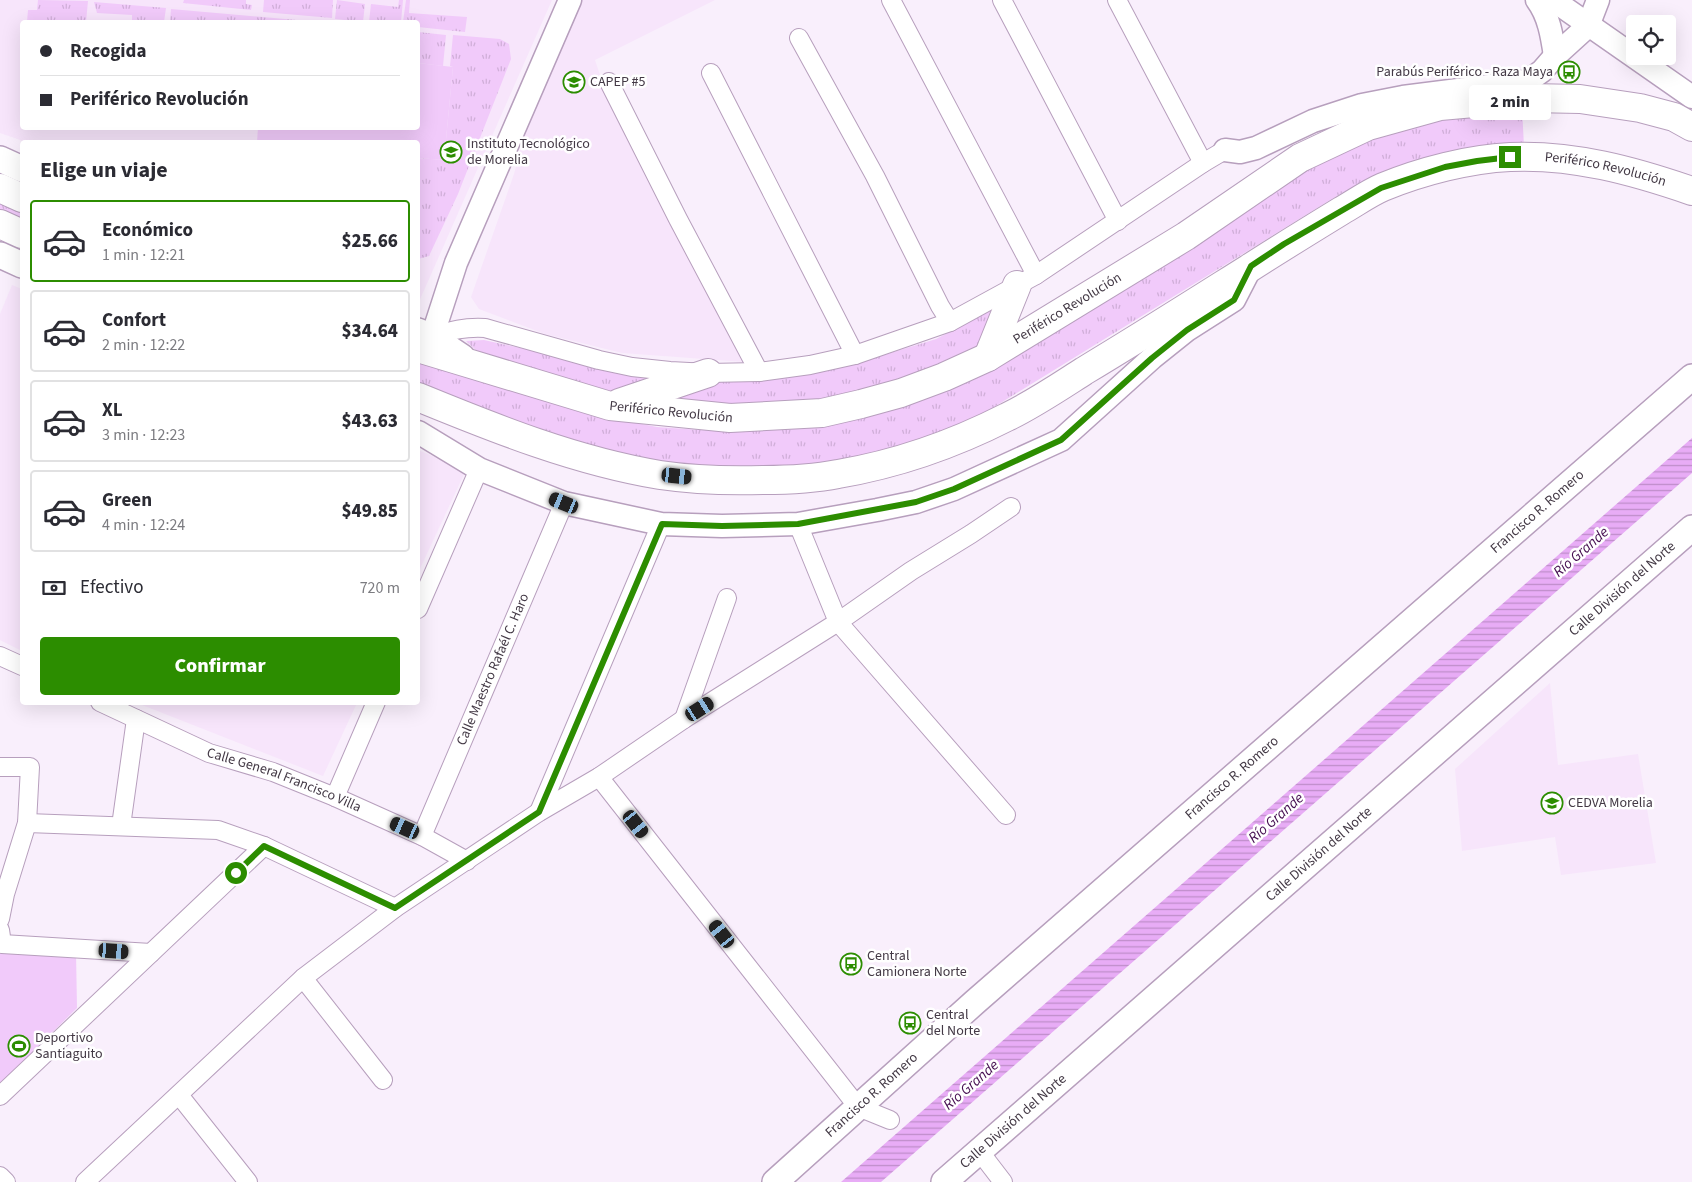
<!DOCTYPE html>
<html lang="es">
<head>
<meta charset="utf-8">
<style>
  :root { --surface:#fff; --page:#f2f2f3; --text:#2b2b33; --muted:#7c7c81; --line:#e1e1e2; --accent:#2c8d00 }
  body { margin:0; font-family:"Source Sans 3",sans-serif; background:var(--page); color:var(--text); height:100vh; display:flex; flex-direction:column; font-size:19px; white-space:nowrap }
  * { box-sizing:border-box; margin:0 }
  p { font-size:16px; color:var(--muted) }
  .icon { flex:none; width:28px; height:28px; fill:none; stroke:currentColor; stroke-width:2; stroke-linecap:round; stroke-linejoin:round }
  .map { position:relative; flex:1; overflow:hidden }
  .side { position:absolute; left:20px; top:140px; width:400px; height:565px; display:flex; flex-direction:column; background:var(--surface); border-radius:5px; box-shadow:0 5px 20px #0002 }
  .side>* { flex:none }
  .banner { position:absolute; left:20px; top:20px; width:400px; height:110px; border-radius:5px; box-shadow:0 5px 20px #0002; display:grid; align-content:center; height:110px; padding:0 20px; background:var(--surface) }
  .tools { position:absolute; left:1626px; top:15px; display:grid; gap:10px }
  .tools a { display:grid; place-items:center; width:50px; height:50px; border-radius:5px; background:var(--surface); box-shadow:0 5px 20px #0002; font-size:25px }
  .end { position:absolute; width:22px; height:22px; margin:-11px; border:6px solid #2c8d00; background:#fff; box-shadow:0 0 0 2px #fff }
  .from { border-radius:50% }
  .bubble { position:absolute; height:35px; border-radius:5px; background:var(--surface); box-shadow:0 5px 20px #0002; font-size:16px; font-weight:800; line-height:35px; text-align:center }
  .car { position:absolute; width:15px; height:30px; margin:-15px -8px; border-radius:6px; box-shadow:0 0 4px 1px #0007; background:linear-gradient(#222 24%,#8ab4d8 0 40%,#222 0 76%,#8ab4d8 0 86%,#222 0) }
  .banner b { display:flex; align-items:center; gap:18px; height:48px; font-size:19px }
  .banner b+b { border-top:1px solid var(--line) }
  .banner i { width:12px; height:12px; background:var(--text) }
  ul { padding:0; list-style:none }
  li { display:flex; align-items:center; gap:15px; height:82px; margin:0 10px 8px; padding:0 10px; border:2px solid var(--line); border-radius:5px }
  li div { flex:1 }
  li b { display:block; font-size:19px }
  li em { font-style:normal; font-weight:800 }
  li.on { border-color:var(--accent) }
  li>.icon { width:45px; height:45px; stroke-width:1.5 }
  h2 { padding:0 20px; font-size:22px; line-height:60px }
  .pay { display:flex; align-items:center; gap:12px; height:55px; padding:0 20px; font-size:19px }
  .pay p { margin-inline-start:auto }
  .action { display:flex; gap:10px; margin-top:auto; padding:10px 20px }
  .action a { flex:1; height:58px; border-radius:5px; background:var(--accent); color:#fff; font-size:20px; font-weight:800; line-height:58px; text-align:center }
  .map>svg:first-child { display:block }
  .built { fill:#f7e5fb; fill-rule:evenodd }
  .grass { fill:url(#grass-tufts) }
  .pitch { fill:#f1cafa }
  .water { fill:url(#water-rules) }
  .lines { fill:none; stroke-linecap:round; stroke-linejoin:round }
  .minor-casing { stroke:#b79fbd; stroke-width:20 }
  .tertiary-casing { stroke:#b79fbd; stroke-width:25 }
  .secondary-casing { stroke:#b79fbd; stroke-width:28 }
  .trunk-casing { stroke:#b79fbd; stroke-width:30 }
  .minor { stroke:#fff; stroke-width:18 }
  .tertiary { stroke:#fff; stroke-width:22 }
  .secondary { stroke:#fff; stroke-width:25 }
  .trunk { stroke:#fff; stroke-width:28 }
  .route { stroke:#2c8d00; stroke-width:6 }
  .labels { text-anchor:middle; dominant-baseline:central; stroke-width:5; stroke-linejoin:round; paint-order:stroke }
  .poi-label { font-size:14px; fill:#433945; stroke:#fff; text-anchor:start }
  .street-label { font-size:14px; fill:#433945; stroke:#fff }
  .water-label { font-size:15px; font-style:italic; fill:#440d50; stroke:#fff }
</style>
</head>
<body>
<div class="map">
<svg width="1692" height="1182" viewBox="0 0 1692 1182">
  <defs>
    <pattern id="grass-tufts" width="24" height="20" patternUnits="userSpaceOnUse" patternTransform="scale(1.25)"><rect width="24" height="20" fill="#f1cafa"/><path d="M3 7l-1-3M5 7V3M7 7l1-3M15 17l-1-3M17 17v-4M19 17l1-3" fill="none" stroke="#d0aed8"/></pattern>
    <pattern id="water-rules" width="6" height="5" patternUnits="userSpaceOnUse" patternTransform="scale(1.25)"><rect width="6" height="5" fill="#e8acf6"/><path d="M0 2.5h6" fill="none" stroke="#be8dc9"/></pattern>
  </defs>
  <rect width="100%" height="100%" fill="#f9effc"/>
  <g class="built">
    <path d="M0,0H552L418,304V142H26L0,133ZM22,22H418V128H22Z"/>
    <polygon points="582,0 715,0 595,60 610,105 745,362 622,353 545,334 479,309 471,297 514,174 526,128"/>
    <polygon points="12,285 22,289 22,651 0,640 0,314"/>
    <polygon points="418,450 466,470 418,573"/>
    <polygon points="1550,683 1558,765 1638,754 1656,863 1561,875 1555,837 1462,851 1455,769"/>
    <polygon points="137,703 357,702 357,703 323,776"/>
  </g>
  <g class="grass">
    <polygon points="38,0 88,1 86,22 27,22 28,10 37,10"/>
    <polygon points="184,0 246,0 246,4 252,5 251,10 183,3"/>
    <polygon points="264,0 333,0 332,18 263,12"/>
    <polygon points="337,0 365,4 363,22 335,19"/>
    <polygon points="399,0 403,0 401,22 369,22 371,4 398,7"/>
    <polygon points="406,0 410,0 409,13 467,17 465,32 418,27 418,22 403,22"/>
    <polygon points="94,2 166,8 164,22 132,22 132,15 97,13"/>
    <polygon points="171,9 319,22 170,22"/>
    <polygon points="418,32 446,35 443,66 418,63"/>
    <polygon points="453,35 500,39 509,44 511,59 458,194 429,256 418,259 418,158 444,160 453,67 450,66"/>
    <polygon points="1522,107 1524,147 1417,161 1379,173 1340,194 978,417 933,436 890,450 827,464 752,468 698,468 595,452 418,386 418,360 597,415 657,427 701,430 746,431 821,427 871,416 920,400 1292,177 1371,139 1409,126 1466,114"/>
    <polygon points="0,202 22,212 22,222 0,212"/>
    <polygon points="1002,305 980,353 842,399 768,408 641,402 708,381 807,373 874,358 936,339"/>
    <polygon points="484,340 672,381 605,396 481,355 466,341"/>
  </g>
  <g class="pitch">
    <polygon points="418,63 453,67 444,160 418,158 418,142 257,142 258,128 418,128"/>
    <polygon points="0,950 76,952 77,1008 0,1084"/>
  </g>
  <polygon class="water" points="1692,438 1692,473 881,1182 841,1182"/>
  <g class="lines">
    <g class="minor-casing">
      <g id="minor">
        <polyline points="891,0 1036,275"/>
        <polyline points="1002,0 1118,221"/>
        <polyline points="1117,0 1203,163"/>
        <polyline points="799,38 875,176 940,306 950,322"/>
        <polyline points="711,73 855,355"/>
        <polyline points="609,82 678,219 759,372"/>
        <path d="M432,337C452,330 464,327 485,328L599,360L632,367L670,371L708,373L759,372L810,365L855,355L950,322L1036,275L1203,163L1225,150"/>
        <polyline points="798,524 838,622 1006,815"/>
        <polyline points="418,609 479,469"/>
        <polyline points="0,656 22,666"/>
        <path id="s1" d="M100,702L209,753L273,772L335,797L422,836L467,861"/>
        <polyline points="684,719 727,598"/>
        <polyline points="0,767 30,767 27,823 5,894 0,919"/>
        <polyline points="599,777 858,1107 890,1120"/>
        <polyline points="335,797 376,702"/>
        <polyline points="539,812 661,524"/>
        <polyline points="27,823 218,830 264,846 395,908"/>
        <polyline points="121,826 136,719"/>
        <path id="s2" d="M422,836L564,503"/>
        <polyline points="0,930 2,944 151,953"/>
        <polyline points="303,978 383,1080"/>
        <polyline points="179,1095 248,1182"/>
        <polyline points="0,1096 264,846"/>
        <polyline points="980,1152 1003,1182"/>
        <polyline points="0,1176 6,1182"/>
        <polyline points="85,1182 303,978 395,908 539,812 599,777 684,719 838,622 911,571 971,534 1011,507"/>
      </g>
    </g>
    <g class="tertiary-casing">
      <g id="tertiary">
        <path d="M1537,0C1549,16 1552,36 1555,56"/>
        <polyline points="1553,0 1692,97"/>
        <polyline points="1514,85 1528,81 1542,71 1555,56 1588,26 1598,0"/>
        <polyline points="1225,150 1240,152 1256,148 1313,121 1362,105 1403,97 1528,81"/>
        <polyline points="432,337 456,263 570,0"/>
        <polyline points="418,432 479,469 564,503 661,524 722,526 798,524 877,510 916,502 954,489 1061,440 1152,358 1187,330 1234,300 1251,267"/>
      </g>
    </g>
    <g class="secondary-casing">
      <g id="secondary">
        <polyline points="0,159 22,169"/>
        <polyline points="0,255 22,265"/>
        <polyline points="418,331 432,337 462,357"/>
        <path id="s3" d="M775,1182L975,1002L1692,377"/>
        <path id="s4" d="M944,1182L1692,528"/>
      </g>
    </g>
    <g class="trunk-casing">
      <g id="trunk">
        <polyline points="0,188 22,198"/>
        <polyline points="0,224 22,234"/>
        <path id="s5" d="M418,348L610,406L730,418L822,413L861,404L901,393L944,377L988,357L1186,236L1300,158L1368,126L1440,106L1530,98L1580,99L1640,108L1674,117L1692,127"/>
        <polyline points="988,357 1017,285"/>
        <path id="s6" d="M418,397C496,429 576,461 660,475C694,480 729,481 763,480C788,480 813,479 838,474C897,464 954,444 1007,417C1034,404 1059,387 1084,371C1139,338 1194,303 1248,269C1279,249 1310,230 1341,211C1355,203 1369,193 1383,187C1422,171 1469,159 1510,157C1573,154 1634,171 1692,191"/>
        <polyline points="619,403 708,373"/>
      </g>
    </g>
    <use href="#minor" class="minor"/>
    <use href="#tertiary" class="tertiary"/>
    <use href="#secondary" class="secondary"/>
    <use href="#trunk" class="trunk"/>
  </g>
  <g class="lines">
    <polyline class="route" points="236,873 264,846 395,908 539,812 662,524 722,526 798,524 916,502 954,489 1061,440 1152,358 1187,330 1234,300 1251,266 1284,244 1381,188 1445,167 1477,161 1510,157"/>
  </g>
  <defs>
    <g id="bus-ring" transform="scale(1.125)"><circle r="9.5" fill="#fff" stroke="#2c8d00" stroke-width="1.5"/><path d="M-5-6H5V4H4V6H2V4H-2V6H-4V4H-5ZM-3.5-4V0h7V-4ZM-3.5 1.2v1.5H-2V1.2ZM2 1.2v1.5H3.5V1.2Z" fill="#2c8d00"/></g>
    <g id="school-ring" transform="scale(1.125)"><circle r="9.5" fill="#fff" stroke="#2c8d00" stroke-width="1.5"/><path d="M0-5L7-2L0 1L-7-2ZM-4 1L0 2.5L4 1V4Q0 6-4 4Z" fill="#2c8d00"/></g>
    <g id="university-ring" transform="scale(1.125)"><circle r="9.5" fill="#fff" stroke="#2c8d00" stroke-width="1.5"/><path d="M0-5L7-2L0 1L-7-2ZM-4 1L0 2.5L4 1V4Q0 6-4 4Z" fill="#2c8d00"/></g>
    <g id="stadium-ring" transform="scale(1.125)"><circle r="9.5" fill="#fff" stroke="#2c8d00" stroke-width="1.5"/><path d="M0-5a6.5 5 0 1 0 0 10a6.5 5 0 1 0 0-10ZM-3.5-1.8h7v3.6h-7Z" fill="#2c8d00"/></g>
  </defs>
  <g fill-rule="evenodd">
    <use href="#bus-ring" x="1569" y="72"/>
    <use href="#school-ring" x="574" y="82"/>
    <use href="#university-ring" x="451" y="152"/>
    <use href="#university-ring" x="1552" y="803"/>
    <use href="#bus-ring" x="851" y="964"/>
    <use href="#bus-ring" x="910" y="1023"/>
    <use href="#stadium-ring" x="19" y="1046"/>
  </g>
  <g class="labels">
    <g class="poi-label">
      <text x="1553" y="72" text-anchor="end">Parabús Periférico - Raza Maya</text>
      <text x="590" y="82">CAPEP #5</text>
      <text x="467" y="144">Instituto Tecnológico<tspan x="467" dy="16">de Morelia</tspan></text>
      <text x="1568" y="803">CEDVA Morelia</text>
      <text x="867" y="956">Central<tspan x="867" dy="16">Camionera Norte</tspan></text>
      <text x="926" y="1015">Central<tspan x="926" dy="16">del Norte</tspan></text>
      <text x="35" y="1038">Deportivo<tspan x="35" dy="16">Santiaguito</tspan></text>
    </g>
    <g class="street-label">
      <text stroke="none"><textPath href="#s6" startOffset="1281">Periférico Revolución</textPath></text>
      <text stroke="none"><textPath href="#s5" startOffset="682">Periférico Revolución</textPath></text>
      <text stroke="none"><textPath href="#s5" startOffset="262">Periférico Revolución</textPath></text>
      <text stroke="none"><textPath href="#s3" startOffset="1015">Francisco R. Romero</textPath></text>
      <text stroke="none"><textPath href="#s4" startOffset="901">Calle División del Norte</textPath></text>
      <text stroke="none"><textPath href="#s2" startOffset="181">Calle Maestro Rafaél C. Haro</textPath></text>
      <text stroke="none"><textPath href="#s3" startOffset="610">Francisco R. Romero</textPath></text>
      <text stroke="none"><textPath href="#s1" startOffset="200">Calle General Francisco Villa</textPath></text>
      <text stroke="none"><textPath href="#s4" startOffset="498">Calle División del Norte</textPath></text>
      <text stroke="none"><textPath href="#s3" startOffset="130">Francisco R. Romero</textPath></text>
      <text stroke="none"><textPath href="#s4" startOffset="92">Calle División del Norte</textPath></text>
    </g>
    <g class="water-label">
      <text transform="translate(1581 552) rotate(-41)">Río Grande</text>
      <text transform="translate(1276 818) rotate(-41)">Río Grande</text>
      <text transform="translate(971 1085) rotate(-41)">Río Grande</text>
    </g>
  </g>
</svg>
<div class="tools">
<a><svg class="icon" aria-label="locate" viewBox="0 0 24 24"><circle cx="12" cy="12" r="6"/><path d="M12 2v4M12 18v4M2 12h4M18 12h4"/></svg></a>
</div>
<i class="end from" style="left:236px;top:873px"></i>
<i class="end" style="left:1510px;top:157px"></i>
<div class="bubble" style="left:1469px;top:85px;width:82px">2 min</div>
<i class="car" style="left:677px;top:476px;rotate:96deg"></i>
<i class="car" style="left:564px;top:503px;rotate:292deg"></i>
<i class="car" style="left:700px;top:709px;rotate:58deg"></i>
<i class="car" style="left:636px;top:824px;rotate:142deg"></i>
<i class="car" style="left:405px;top:828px;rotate:294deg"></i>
<i class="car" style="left:722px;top:934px;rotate:322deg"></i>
<i class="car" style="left:114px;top:951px;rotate:94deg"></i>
<div class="banner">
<b><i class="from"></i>Recogida</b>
<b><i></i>Periférico Revolución</b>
</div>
<section class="side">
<h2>Elige un viaje</h2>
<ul>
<li class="on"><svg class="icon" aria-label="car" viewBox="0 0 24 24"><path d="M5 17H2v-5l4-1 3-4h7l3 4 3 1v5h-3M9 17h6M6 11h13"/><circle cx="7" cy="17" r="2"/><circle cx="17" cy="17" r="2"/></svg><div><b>Económico</b><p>1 min · 12:21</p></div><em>$25.66</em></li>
<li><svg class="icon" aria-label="car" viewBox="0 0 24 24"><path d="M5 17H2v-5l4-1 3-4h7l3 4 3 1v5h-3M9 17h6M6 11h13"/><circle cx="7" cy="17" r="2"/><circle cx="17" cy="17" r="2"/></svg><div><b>Confort</b><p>2 min · 12:22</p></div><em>$34.64</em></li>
<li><svg class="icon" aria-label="car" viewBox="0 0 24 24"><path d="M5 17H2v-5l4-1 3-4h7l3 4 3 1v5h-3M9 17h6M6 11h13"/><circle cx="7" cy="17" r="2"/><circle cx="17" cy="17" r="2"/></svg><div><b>XL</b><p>3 min · 12:23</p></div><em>$43.63</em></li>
<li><svg class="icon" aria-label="car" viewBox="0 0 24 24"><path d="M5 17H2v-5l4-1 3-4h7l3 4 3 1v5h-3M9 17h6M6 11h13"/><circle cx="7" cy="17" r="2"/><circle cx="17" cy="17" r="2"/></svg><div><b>Green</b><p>4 min · 12:24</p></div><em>$49.85</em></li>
</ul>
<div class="pay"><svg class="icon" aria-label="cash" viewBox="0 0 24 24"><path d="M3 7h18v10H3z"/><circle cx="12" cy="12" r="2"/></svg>Efectivo<p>720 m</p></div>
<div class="action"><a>Confirmar</a></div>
</section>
</div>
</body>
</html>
